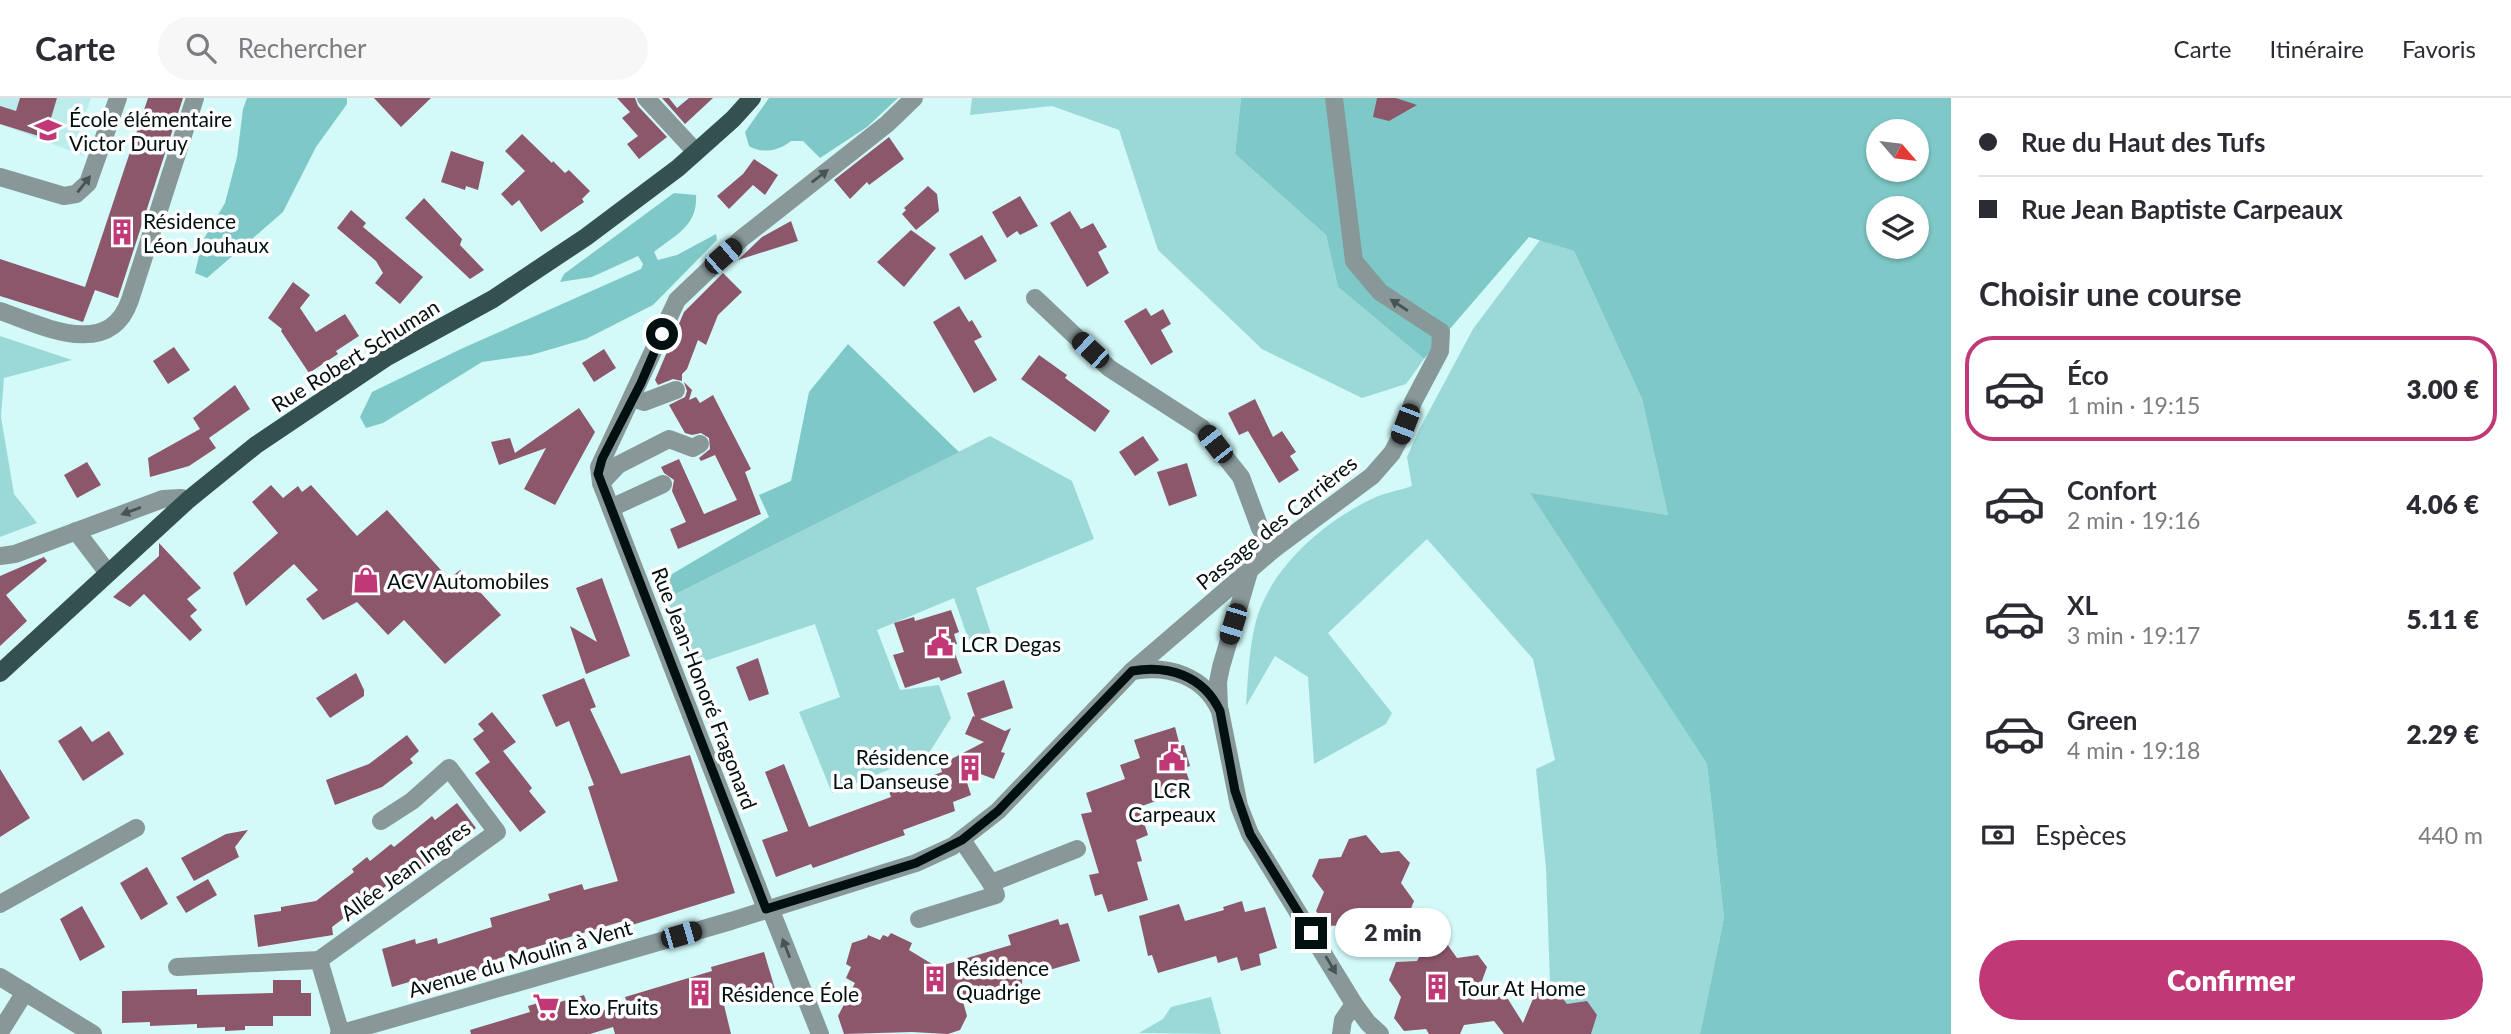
<!DOCTYPE html>
<html lang="fr">
<head>
<meta charset="utf-8">
<style>
  :root { --surface:#fff; --page:#f7f7f7; --text:#2b2b33; --muted:#7c7c81; --line:#e1e1e2; --accent:#c03875 }
  body { margin:0; font-family:Lato,sans-serif; background:var(--page); color:var(--text); height:100vh; display:flex; flex-direction:column; font-size:26px; white-space:nowrap }
  * { box-sizing:border-box; margin:0 }
  p { font-size:23px; color:var(--muted) }
  .icon { flex:none; width:38px; height:38px; fill:none; stroke:currentColor; stroke-width:2; stroke-linecap:round; stroke-linejoin:round }
  .map { position:relative; flex:1; overflow:hidden }
  .drawer { display:flex; flex-direction:column; background:var(--surface); width:560px }
  .drawer>* { flex:none }
  .guide { display:grid; align-content:center; height:154px; padding:0 28px; background:var(--surface) }
  .needle { width:46px; rotate:118deg }
  .tools { position:absolute; left:1866px; top:21px; display:grid; gap:14px }
  .tools a { display:grid; place-items:center; width:63px; height:63px; border-radius:50%; background:var(--surface); box-shadow:0 2px 5px #0004; font-size:35px }
  .end { position:absolute; width:32px; height:32px; margin:-16px; border:9px solid #031010; background:#fff; box-shadow:0 0 0 4px #fff }
  .from { border-radius:50% }
  .bubble { position:absolute; height:49px; border-radius:24px; background:var(--surface); box-shadow:0 2px 5px #0004; font-size:23px; font-weight:800; line-height:49px; text-align:center }
  .car { position:absolute; width:21px; height:42px; margin:-21px -10px; border-radius:9px; box-shadow:0 0 5px 2px #0007; background:linear-gradient(#222 24%,#8ab4d8 0 40%,#222 0 76%,#8ab4d8 0 86%,#222 0) }
  .guide b { display:flex; align-items:center; gap:24px; height:66px; font-size:26px }
  .guide b+b { border-top:2px solid var(--line) }
  .guide i { width:18px; height:18px; background:var(--text) }
  ul { padding:0; list-style:none }
  li { display:flex; align-items:center; gap:21px; height:105px; margin:0 14px 10px; padding:0 14px; border:4px solid transparent; border-radius:28px }
  li div { flex:1 }
  li b { display:block; font-size:26px }
  li em { font-style:normal; font-weight:800 }
  li.active { border-color:var(--accent) }
  li>.icon { width:63px; height:63px; stroke-width:1.5 }
  h2 { padding:0 28px; font-size:32px; line-height:84px }
  .pay { display:flex; align-items:center; gap:18px; height:77px; padding:0 28px; font-size:26px }
  .pay p { margin-inline-start:auto }
  .cta { display:flex; gap:14px; margin-top:auto; padding:14px 28px }
  .cta a { flex:1; height:80px; border-radius:42px; background:var(--accent); color:#fff; font-size:28px; font-weight:800; line-height:80px; text-align:center }
  header { display:flex; align-items:center; gap:42px; box-sizing:border-box; height:98px; padding:0 35px; background:var(--surface); border-bottom:2px solid var(--line) }
  header strong { font-size:33px }
  nav { display:flex; gap:38px; margin-inline-start:auto; font-size:24px }
  .search { width:490px; height:63px; background:var(--page); display:flex; align-items:center; gap:18px; box-sizing:border-box; padding:0 24px; border-radius:38px; color:var(--muted); font-size:26px }
  main { display:flex; flex:1; min-height:0 }
  .map>svg:first-child { display:block }
  .built { fill:#bcecec }
  .green { fill:#9bd9d8 }
  .forest { fill:#7ec9c8; fill-rule:evenodd }
  .building { fill:#8c576a }
  .lines { fill:none; stroke-linecap:round; stroke-linejoin:round }
  .minor { stroke:#889898; stroke-width:18 }
  .major { stroke:#345050; stroke-width:18 }
  .oneway { fill:#465454 }
  .route { stroke:#031010; stroke-width:9 }
  .labels { text-anchor:middle; dominant-baseline:central; stroke-width:7; stroke-linejoin:round; paint-order:stroke }
  .poi-label { font-size:21px; fill:#031010; stroke:#fefefe; text-anchor:start }
  .street-label { font-size:21px; fill:#031010; stroke:#fefefe }
</style>
</head>
<body>
<header>
<strong>Carte</strong>
<div class="search"><svg class="icon" aria-label="search" viewBox="0 0 24 24"><circle cx="10" cy="10" r="6"/><path d="M15 15l6 6"/></svg>Rechercher</div>
<nav><a>Carte</a><a>Itinéraire</a><a>Favoris</a></nav>
</header>
<main>
<div class="map">
<svg width="1951" height="936" viewBox="0 0 1951 936">
  <rect width="100%" height="100%" fill="#d3faf9"/>
  <polygon class="built" points="0,0 91,0 79,35 90,39 84,58 0,26"/>
  <g class="green">
    <polygon points="972,0 1241,0 1235,56 1326,137 1338,189 1424,261 1406,286 1362,300 1262,251 1158,152 1119,32 1052,8 970,17"/>
    <path d="M1540,142L1574,153L1642,301L1668,417L1531,396L1707,666L1724,820L1700,936H1591L1597,917L1567,906L1550,885L1546,770L1536,671L1555,662L1533,561L1427,441L1328,535L1392,615L1386,626L1314,666L1308,579L1275,558L1246,608C1248,579 1249,550 1256,523C1271,468 1327,421 1376,399C1387,394 1401,392 1412,388L1407,359L1419,332L1473,231Z"/>
    <polygon points="0,238 72,262 4,280 1,319 14,396 37,425 0,439"/>
    <polygon points="990,338 1072,383 1094,441 976,490 991,536 970,546 954,500 877,532 900,592 939,587 951,620 929,655 832,695 799,614 840,599 815,526 693,567 666,501"/>
    <polygon points="1211,899 1221,936 1139,935 1163,921 1171,909"/>
  </g>
  <g class="forest">
    <polygon points="247,0 347,0 347,6 316,49 283,114 207,180 195,175 202,144 225,105 237,59 243,11"/>
    <path d="M769,0H898L867,29L820,60L803,43H791C779,53 762,56 749,48L745,34Z"/>
    <path d="M1241,0H1951V936H1700L1724,820L1707,666L1530,395L1668,417L1642,301L1574,153L1529,139L1424,261L1338,189L1326,137L1235,56ZM1878,33H1916V72H1878ZM1878,110H1916V149H1878Z"/>
    <path d="M674,95L696,97C698,128 675,137 654,154L658,162L677,157L716,136L717,142L653,207L586,241L531,257L482,264L383,325L366,330L360,319L372,294L463,250L641,171L643,166L638,158L592,179L560,184L564,176Z"/>
    <polygon points="848,246 959,354 666,501 660,483 769,419 759,397 791,383 809,294"/>
  </g>
  <g class="building">
    <polygon points="20,0 57,0 45,40 0,26 0,8 16,13"/>
    <polygon points="148,0 183,0 118,200 95,192 83,224 0,198 0,161 85,189"/>
    <polygon points="374,0 431,0 401,29"/>
    <polygon points="617,0 635,0 638,8 667,39 639,61 627,46 638,38 622,20 630,14"/>
    <polygon points="662,0 669,0 677,10 689,0 713,0 685,26"/>
    <polygon points="1377,0 1396,0 1417,7 1389,23 1373,19"/>
    <polygon points="522,36 552,65 553,63 565,75 569,72 590,93 582,101 584,104 541,134 519,102 512,108 501,96 525,73 505,53"/>
    <polygon points="889,39 904,61 869,87 867,84 850,101 834,82"/>
    <polygon points="451,53 484,64 478,92 466,88 465,92 441,84"/>
    <polygon points="754,61 778,77 765,97 753,87 729,111 717,98 743,76"/>
    <polygon points="928,88 937,96 939,113 916,132 902,116 906,112 904,110"/>
    <polygon points="1020,98 1038,128 1020,137 1017,133 1007,140 992,114"/>
    <polygon points="424,100 462,141 460,147 484,172 470,181 405,120"/>
    <polygon points="351,112 366,125 363,129 423,179 400,206 375,185 383,175 376,163 337,130"/>
    <polygon points="1070,113 1081,131 1093,125 1107,149 1098,154 1109,175 1087,189 1050,125"/>
    <polygon points="791,123 798,143 738,162 762,139"/>
    <polygon points="911,132 936,150 904,189 877,164"/>
    <polygon points="982,137 997,163 965,182 949,156"/>
    <polygon points="723,175 742,194 718,217 706,247 698,242 687,271 682,276 682,283 673,281 658,287 655,282 684,214"/>
    <polygon points="293,184 310,197 300,210 316,234 345,216 359,238 336,253 338,256 309,275 281,233 282,231 268,220"/>
    <polygon points="959,208 969,224 972,222 982,239 974,243 997,282 974,295 933,224"/>
    <polygon points="1146,210 1151,218 1163,211 1171,226 1161,232 1173,254 1151,267 1124,223"/>
    <polygon points="174,249 190,272 168,286 153,263"/>
    <polygon points="604,251 616,270 594,284 582,265"/>
    <polygon points="1039,257 1067,277 1065,280 1110,313 1095,334 1021,281"/>
    <polygon points="684,284 692,292 689,302 696,299 700,305 713,297 751,371 745,374 761,416 678,451 670,431 686,424 672,393 674,382 664,375 661,369 679,361 704,416 737,402 715,357 701,363 699,360 710,351 709,340 701,335 692,337 685,335 669,307 685,299 687,293"/>
    <polygon points="235,287 250,311 209,340 216,350 189,368 150,379 148,360 200,331 193,320"/>
    <polygon points="1255,301 1273,339 1282,333 1296,354 1290,358 1299,372 1279,385 1248,333 1239,337 1228,315"/>
    <polygon points="579,310 595,334 555,407 524,391 546,350 499,367 491,344 510,340 515,355"/>
    <polygon points="1143,338 1159,362 1135,378 1119,354"/>
    <polygon points="87,364 101,387 77,400 64,377"/>
    <polygon points="1187,365 1197,398 1169,408 1157,374"/>
    <polygon points="271,387 283,400 298,388 302,394 311,387 357,438 387,412 449,481 460,472 501,517 445,566 404,522 388,537 357,504 323,522 306,501 318,492 294,466 246,508 233,475 278,435 252,404"/>
    <polygon points="159,445 201,490 187,501 197,512 190,518 202,532 190,543 144,496 130,509 113,499 159,458"/>
    <polygon points="44,459 47,463 6,497 27,523 0,548 0,478"/>
    <polygon points="602,480 630,558 586,576 570,528 597,544 576,490"/>
    <polygon points="951,512 959,534 954,536 957,546 952,547 962,575 941,583 939,579 905,590 893,557 904,554 894,525 914,519 915,523"/>
    <polygon points="758,560 769,596 749,603 736,569"/>
    <polygon points="356,575 364,592 364,598 330,620 316,600"/>
    <polygon points="584,580 596,609 590,611 621,676 690,657 735,795 632,827 630,821 502,859 504,867 449,884 448,878 417,887 416,882 392,889 382,851 415,841 416,846 437,840 438,846 492,829 490,820 550,802 548,796 582,786 584,792 618,783 588,689 594,687 569,623 556,629 542,597"/>
    <polygon points="1004,582 1013,610 980,621 1005,633 1011,630 1001,654 1005,655 994,681 962,669 971,697 953,704 955,713 903,732 905,737 813,770 811,766 776,779 762,742 788,733 765,674 784,666 809,729 891,699 889,693 942,674 940,667 984,644 965,636 973,618 975,619 967,595"/>
    <polygon points="492,614 516,644 503,653 532,690 529,693 546,714 520,734 475,675 490,664 473,641 484,633 478,626"/>
    <polygon points="81,628 92,644 109,633 124,656 83,683 58,643"/>
    <polygon points="1175,629 1180,648 1184,647 1190,668 1185,670 1191,688 1172,693 1173,697 1139,709 1148,737 1136,742 1142,763 1137,764 1148,802 1108,814 1102,796 1095,798 1089,777 1099,775 1081,716 1092,714 1086,695 1125,681 1120,667 1140,660 1134,642"/>
    <polygon points="407,637 419,653 410,661 413,665 382,689 335,707 326,682 369,666"/>
    <polygon points="0,671 30,720 0,739"/>
    <polygon points="457,705 476,730 415,776 410,770 332,829 333,837 258,849 254,817 281,813 281,809 316,803 354,774 352,771 367,759 370,763 391,746 394,749 432,718 435,722"/>
    <polygon points="248,732 235,749 239,759 194,783 181,760 226,736"/>
    <polygon points="1366,737 1381,755 1399,753 1410,765 1401,785 1414,803 1408,818 1388,820 1380,841 1360,841 1349,827 1327,828 1316,813 1324,794 1312,778 1319,761 1341,759 1349,741"/>
    <polygon points="147,769 168,806 141,822 120,785"/>
    <polygon points="208,781 217,797 186,815 176,799"/>
    <polygon points="1242,803 1245,814 1265,809 1277,850 1259,856 1261,867 1241,873 1237,859 1218,865 1216,858 1158,875 1152,857 1148,858 1139,818 1179,806 1185,823 1224,812 1223,809"/>
    <polygon points="82,808 105,849 80,863 60,821"/>
    <polygon points="1058,821 1060,827 1068,825 1080,863 1022,880 1022,886 963,904 967,918 960,932 948,936 912,934 844,936 838,918 855,885 846,880 851,869 846,866 852,845 867,840 868,837 880,842 883,837 888,839 891,835 912,845 909,852 937,869 1011,847 1008,837"/>
    <polygon points="1445,843 1457,860 1478,857 1487,869 1475,902 1506,898 1523,925 1537,891 1554,889 1567,906 1587,903 1597,917 1591,936 1504,936 1494,923 1464,927 1460,936 1429,936 1426,931 1404,933 1394,920 1401,899 1389,882 1396,864 1417,863 1427,844"/>
    <polygon points="764,854 775,891 724,907 731,936 615,936 613,929 590,936 471,936 470,932 530,914 528,908 558,899 560,904 584,897 591,916 627,905 625,899 712,873 711,869"/>
    <polygon points="273,882 301,882 301,895 311,895 311,918 273,918 273,928 245,928 245,932 225,933 225,929 197,930 197,926 150,928 150,924 122,925 122,893 197,891 197,897 273,895"/>
  </g>
  <g class="lines">
    <g class="minor">
      <polyline points="646,0 696,54"/>
      <polyline points="0,79 64,98 76,96 88,85 118,0"/>
      <polyline points="1035,200 1109,270 1202,330 1241,379 1260,430 1274,451"/>
      <path d="M0,213C41,227 109,263 130,202L195,0"/>
      <polyline points="632,300 644,304 676,292"/>
      <polyline points="601,385 618,367 669,341 693,350 700,346"/>
      <polyline points="611,410 663,386"/>
      <polyline points="76,433 108,475"/>
      <polyline points="0,458 15,456 163,401 181,400 188,402"/>
      <path d="M1132,573C1168,567 1204,577 1220,613L1239,708L1250,736L1354,906L1368,925L1380,936"/>
      <polyline points="1219,609 1218,584 1221,569 1249,474"/>
      <polyline points="962,742 991,785 1077,751"/>
      <polyline points="0,806 136,730"/>
      <polyline points="770,810 820,936"/>
      <polyline points="766,811 601,385 599,369 677,202 741,141 887,26 914,0"/>
      <polyline points="919,821 996,797 991,785"/>
      <polyline points="319,862 341,936"/>
      <polyline points="177,869 319,862 497,734 449,670 412,703 381,723"/>
      <polyline points="0,879 93,936"/>
      <polyline points="0,934 25,894"/>
      <polyline points="339,936 731,823 916,765 953,748 998,713 1132,573 1274,451 1372,378 1392,355 1399,342 1413,304 1440,253 1441,234 1380,194 1354,163 1334,0"/>
      <polyline points="1341,936 1343,922 1354,906"/>
    </g>
    <polyline class="major" points="0,575 188,402 256,347 387,259 493,201 586,139 678,70 733,21 752,0"/>
  </g>
  <defs><path id="oneway-solid" d="M-6-.8H1V-3.2L6.5 0L1 3.2V.8H-6Z" transform="scale(1.75)"/></defs>
  <g class="oneway">
    <use href="#oneway-solid" transform="translate(820 78) rotate(-38)"/>
    <use href="#oneway-solid" transform="translate(84 86) rotate(-52)"/>
    <use href="#oneway-solid" transform="translate(1399 207) rotate(-147)"/>
    <use href="#oneway-solid" transform="translate(131 413) rotate(160)"/>
    <use href="#oneway-solid" transform="translate(786 850) rotate(-111)"/>
    <use href="#oneway-solid" transform="translate(1331 867) rotate(59)"/>
  </g>
  <g class="lines">
    <path class="route" d="M662,236L641,285L602,361L598,376L766,811L916,765L962,742L998,713L1132,573C1168,567 1203,577 1220,613L1235,693L1250,736L1311,835"/>
  </g>
  <defs>
    <g id="school-bare" transform="scale(2.1)"><path d="M0-5L7-2L0 1L-7-2ZM-4 1L0 2.5L4 1V4Q0 6-4 4Z" fill="#c03875" stroke="#fefefe" stroke-width="2.5" paint-order="stroke"/></g>
    <g id="building-bare" transform="scale(2.1)"><path d="M-4-6H4V6H1V3H-1V6H-4ZM-2.5-4.3h1.7v1.8h-1.7ZM.8-4.3h1.7v1.8H.8ZM-2.5-1h1.7V.8h-1.7ZM.8-1h1.7V.8H.8Z" fill="#c03875" stroke="#fefefe" stroke-width="2.5" paint-order="stroke"/></g>
    <g id="shop-bare" transform="scale(2.1)"><path d="M-5-2.5h2.3a2.7 3.5 0 0 1 5.4 0H5L5.5 6h-11ZM-1.5-2.5h3a1.5 2.3 0 0 0-3 0Z" fill="#c03875" stroke="#fefefe" stroke-width="2.5" paint-order="stroke"/></g>
    <g id="civic-bare" transform="scale(2.1)"><path d="M-.6-6.5H3V-4.5H.6V-3L4-1V1h2V6H-6V1h2V-1L-.6-3ZM-1.2 2.5V6h2.4V2.5Z" fill="#c03875" stroke="#fefefe" stroke-width="2.5" paint-order="stroke"/></g>
    <g id="supermarket-bare" transform="scale(2.1)"><path d="M-6-5.5h2.5l.6 2H6L4.5 2H-2.5L-4.4-4H-6ZM-1.5 3.2a1.3 1.3 0 1 0 .1 0ZM3 3.2a1.3 1.3 0 1 0 .1 0Z" fill="#c03875" stroke="#fefefe" stroke-width="2.5" paint-order="stroke"/></g>
  </defs>
  <g fill-rule="evenodd">
    <use href="#school-bare" x="48" y="32"/>
    <use href="#building-bare" x="122" y="134"/>
    <use href="#shop-bare" x="366" y="482"/>
    <use href="#civic-bare" x="940" y="545"/>
    <use href="#civic-bare" x="1172" y="660"/>
    <use href="#building-bare" x="970" y="670"/>
    <use href="#building-bare" x="935" y="881"/>
    <use href="#building-bare" x="1437" y="889"/>
    <use href="#building-bare" x="700" y="895"/>
    <use href="#supermarket-bare" x="546" y="908"/>
  </g>
  <g class="labels">
    <g class="poi-label">
      <text x="69" y="20">École élémentaire<tspan x="69" dy="24">Victor Duruy</tspan></text>
      <text x="143" y="122">Résidence<tspan x="143" dy="24">Léon Jouhaux</tspan></text>
      <text x="387" y="482">ACV Automobiles</text>
      <text x="961" y="545">LCR Degas</text>
      <text x="949" y="658" text-anchor="end">Résidence<tspan x="949" dy="24">La Danseuse</tspan></text>
      <text x="1172" y="691" text-anchor="middle">LCR<tspan x="1172" dy="24">Carpeaux</tspan></text>
      <text x="956" y="869">Résidence<tspan x="956" dy="24">Quadrige</tspan></text>
      <text x="1458" y="889">Tour At Home</text>
      <text x="721" y="895">Résidence Éole</text>
      <text x="567" y="908">Exo Fruits</text>
    </g>
    <g class="street-label">
      <text transform="translate(355 257) rotate(-32)">Rue Robert Schuman</text>
      <text transform="translate(1276 424) rotate(-39)">Passage des Carrières</text>
      <text transform="translate(705 590) rotate(69)">Rue Jean-Honoré Fragonard</text>
      <text transform="translate(405 772) rotate(-36)">Allée Jean Ingres</text>
      <text transform="translate(520 860) rotate(-16)">Avenue du Moulin à Vent</text>
    </g>
  </g>
</svg>
<div class="tools">
<a><svg class="needle" viewBox="-14 -14 28 28"><path d="M0-13l5 13h-10z" fill="#e53935"/><path d="M0 13l5-13h-10z" fill="#7c7c81"/></svg></a>
<a><svg class="icon" aria-label="layers" viewBox="0 0 24 24"><path d="M12 4l9 5-9 5-9-5zM3 14l9 5 9-5"/></svg></a>
</div>
<i class="end from" style="left:662px;top:236px"></i>
<i class="end" style="left:1311px;top:835px"></i>
<div class="bubble" style="left:1335px;top:810px;width:116px">2 min</div>
<i class="car" style="left:723px;top:158px;rotate:49deg"></i>
<i class="car" style="left:1090px;top:252px;rotate:313deg"></i>
<i class="car" style="left:1405px;top:326px;rotate:201deg"></i>
<i class="car" style="left:1215px;top:346px;rotate:322deg"></i>
<i class="car" style="left:1233px;top:526px;rotate:197deg"></i>
<i class="car" style="left:681px;top:837px;rotate:74deg"></i>
</div>
<section class="drawer">
<div class="guide">
<b><i class="from"></i>Rue du Haut des Tufs</b>
<b><i></i>Rue Jean Baptiste Carpeaux</b>
</div>
<h2>Choisir une course</h2>
<ul>
<li class="active"><svg class="icon" aria-label="car" viewBox="0 0 24 24"><path d="M5 17H2v-5l4-1 3-4h7l3 4 3 1v5h-3M9 17h6M6 11h13"/><circle cx="7" cy="17" r="2"/><circle cx="17" cy="17" r="2"/></svg><div><b>Éco</b><p>1 min · 19:15</p></div><em>3.00 €</em></li>
<li><svg class="icon" aria-label="car" viewBox="0 0 24 24"><path d="M5 17H2v-5l4-1 3-4h7l3 4 3 1v5h-3M9 17h6M6 11h13"/><circle cx="7" cy="17" r="2"/><circle cx="17" cy="17" r="2"/></svg><div><b>Confort</b><p>2 min · 19:16</p></div><em>4.06 €</em></li>
<li><svg class="icon" aria-label="car" viewBox="0 0 24 24"><path d="M5 17H2v-5l4-1 3-4h7l3 4 3 1v5h-3M9 17h6M6 11h13"/><circle cx="7" cy="17" r="2"/><circle cx="17" cy="17" r="2"/></svg><div><b>XL</b><p>3 min · 19:17</p></div><em>5.11 €</em></li>
<li><svg class="icon" aria-label="car" viewBox="0 0 24 24"><path d="M5 17H2v-5l4-1 3-4h7l3 4 3 1v5h-3M9 17h6M6 11h13"/><circle cx="7" cy="17" r="2"/><circle cx="17" cy="17" r="2"/></svg><div><b>Green</b><p>4 min · 19:18</p></div><em>2.29 €</em></li>
</ul>
<div class="pay"><svg class="icon" aria-label="cash" viewBox="0 0 24 24"><path d="M3 7h18v10H3z"/><circle cx="12" cy="12" r="2"/></svg>Espèces<p>440 m</p></div>
<div class="cta"><a>Confirmer</a></div>
</section>
</main>
</body>
</html>
